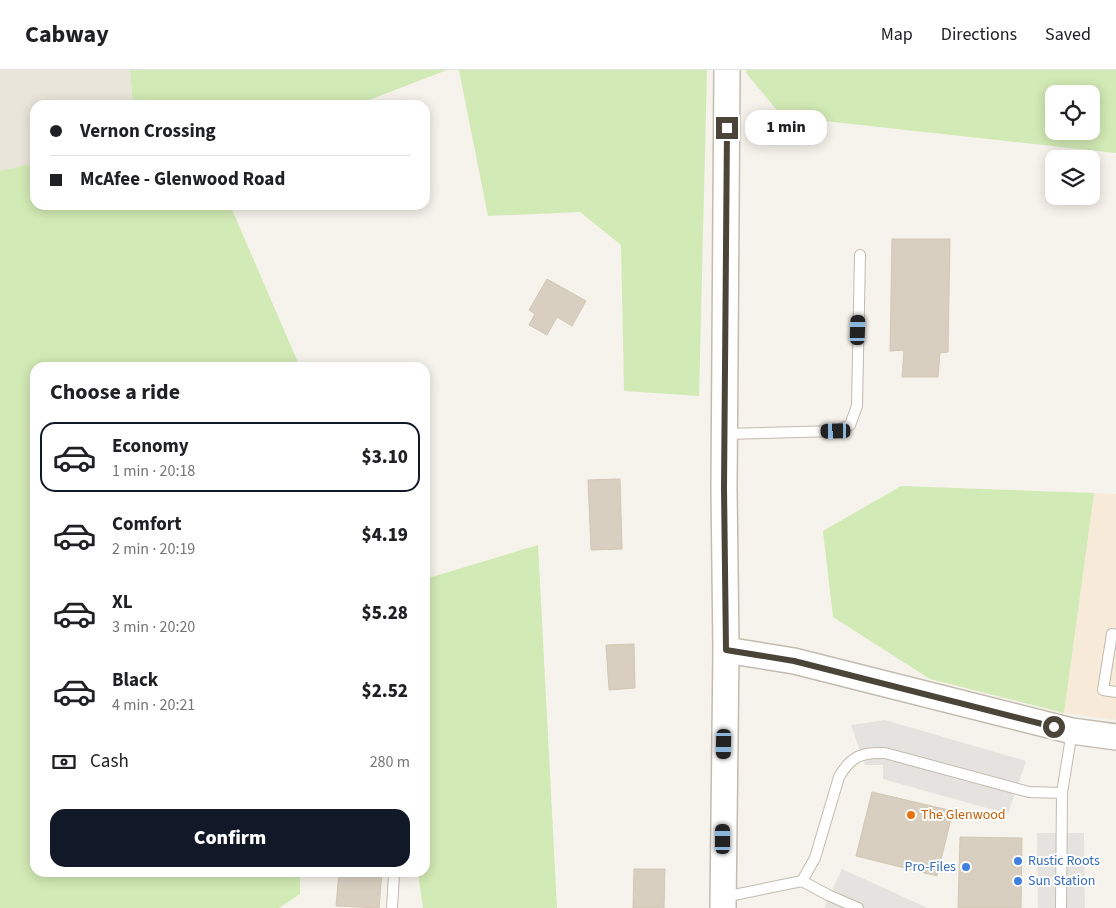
<!DOCTYPE html>
<html lang="en">
<head>
<meta charset="utf-8">
<style>
  :root { --surface:#fff; --page:#f6f6f6; --text:#202124; --muted:#757577; --line:#e0e0e0; --accent:#111827 }
  body { margin:0; font-family:"Source Sans 3",sans-serif; background:var(--page); color:var(--text); height:100vh; display:flex; flex-direction:column; font-size:19px; white-space:nowrap }
  * { box-sizing:border-box; margin:0 }
  p { font-size:16px; color:var(--muted) }
  .icon { flex:none; width:28px; height:28px; fill:none; stroke:currentColor; stroke-width:2; stroke-linecap:round; stroke-linejoin:round }
  .map { position:relative; flex:1; overflow:hidden }
  .panel { position:absolute; left:30px; top:292px; width:400px; height:515px; display:flex; flex-direction:column; background:var(--surface); border-radius:15px; box-shadow:0 2px 12px #0003 }
  .panel>* { flex:none }
  .hud { position:absolute; left:30px; top:30px; width:400px; height:110px; border-radius:15px; box-shadow:0 2px 12px #0003; display:grid; align-content:center; height:110px; padding:0 20px; background:var(--surface) }
  .controls { position:absolute; left:1045px; top:15px; display:grid; gap:10px }
  .controls a { display:grid; place-items:center; width:55px; height:55px; border-radius:10px; background:var(--surface); box-shadow:0 2px 12px #0003; font-size:25px }
  .end { position:absolute; width:22px; height:22px; margin:-11px; border:6px solid #4b4439; background:#fff; box-shadow:0 0 0 2px #fff }
  .from { border-radius:50% }
  .bubble { position:absolute; height:35px; border-radius:15px; background:var(--surface); box-shadow:0 2px 12px #0003; font-size:16px; font-weight:800; line-height:35px; text-align:center }
  .car { position:absolute; width:15px; height:30px; margin:-15px -8px; border-radius:6px; box-shadow:0 0 4px 1px #0007; background:linear-gradient(#222 24%,#8ab4d8 0 40%,#222 0 76%,#8ab4d8 0 86%,#222 0) }
  .hud b { display:flex; align-items:center; gap:18px; height:48px; font-size:19px }
  .hud b+b { border-top:1px solid var(--line) }
  .hud i { width:12px; height:12px; background:var(--text) }
  ul { padding:0; list-style:none }
  li { display:flex; align-items:center; gap:15px; height:70px; margin:0 10px 8px; padding:0 10px; border:2px solid transparent; border-radius:15px }
  li div { flex:1 }
  li b { display:block; font-size:19px }
  li em { font-style:normal; font-weight:800 }
  li.selected { border-color:var(--accent) }
  li>.icon { width:45px; height:45px; stroke-width:1.5 }
  h2 { padding:0 20px; font-size:22px; line-height:60px }
  .pay { display:flex; align-items:center; gap:12px; height:55px; padding:0 20px; font-size:19px }
  .pay p { margin-inline-start:auto }
  .cta { display:flex; gap:10px; margin-top:auto; padding:10px 20px }
  .cta a { flex:1; height:58px; border-radius:15px; background:var(--accent); color:#fff; font-size:20px; font-weight:800; line-height:58px; text-align:center }
  header { display:flex; align-items:center; gap:30px; box-sizing:border-box; height:70px; padding:0 25px; background:var(--surface); border-bottom:1px solid var(--line) }
  header strong { font-size:24px }
  nav { display:flex; gap:28px; margin-inline-start:auto; font-size:18px }
  .map>svg:first-child { display:block }
  .residential { fill:#eae5da }
  .commercial { fill:#f7ead8 }
  .green { fill:#d2eab5; fill-rule:evenodd }
  .parking { fill:#e5e3e0 }
  .building { fill:#d8cfc1; stroke:#d3c7b4 }
  .lines { fill:none; stroke-linecap:round; stroke-linejoin:round }
  .service-casing { stroke:#c2bbae; stroke-width:12 }
  .tertiary-casing { stroke:#c2bbae; stroke-width:28 }
  .service { stroke:#fff; stroke-width:10 }
  .tertiary { stroke:#fff; stroke-width:25 }
  .route { stroke:#4b4439; stroke-width:6 }
  .food-dot { fill:#e8710a; stroke:#fff; stroke-width:2 }
  .shop-dot { fill:#3f7fe0; stroke:#fff; stroke-width:2 }
  .labels { text-anchor:middle; dominant-baseline:central; stroke-width:4; stroke-linejoin:round; paint-order:stroke }
  .food-label { font-size:14px; fill:#c56008; stroke:#fff; text-anchor:start }
  .shop-label { font-size:14px; fill:#366cbe; stroke:#fff; text-anchor:start }
</style>
</head>
<body>
<header>
<strong>Cabway</strong>
<nav><a>Map</a><a>Directions</a><a>Saved</a></nav>
</header>
<div class="map">
<svg width="1116" height="838" viewBox="0 0 1116 838">
  <rect width="100%" height="100%" fill="#f6f3ec"/>
  <polygon class="residential" points="0,0 130,0 133,35 35,35 35,94 0,102"/>
  <polygon class="commercial" points="1094,423 1116,424 1116,650 1064,643"/>
  <g class="green">
    <polygon points="130,0 447,0 356,35 133,35"/>
    <polygon points="459,0 707,0 699,326 624,321 621,175 580,142 488,146"/>
    <path d="M746,0H1116V83L815,50L786,51L746,3ZM1054,24H1091V61H1054Z"/>
    <polygon points="35,93 35,135 230,135 300,297 35,298 35,802 300,803 300,824 279,838 0,838 0,101"/>
    <polygon points="901,416 1094,423 1064,643 930,609 833,547 823,461"/>
    <polygon points="538,475 557,838 423,838 418,803 425,802 425,509"/>
  </g>
  <g class="parking">
    <polygon points="885,650 1026,691 1008,744 883,709 883,695 865,695 851,655"/>
    <polygon points="1037,763 1084,763 1085,838 1038,838"/>
    <polygon points="842,799 928,838 824,838"/>
  </g>
  <g class="building">
    <polygon points="892,169 950,169 948,282 940,283 938,307 902,307 904,280 890,281"/>
    <polygon points="547,209 586,231 572,256 557,247 547,265 529,255 535,244 529,240"/>
    <polygon points="620,409 622,479 591,480 588,410"/>
    <polygon points="634,574 635,618 609,620 606,575"/>
    <polygon points="872,722 953,741 937,806 856,786"/>
    <polygon points="960,767 1022,768 1021,838 958,838"/>
    <polygon points="634,799 665,799 664,838 633,838"/>
    <polygon points="339,802 382,802 379,838 336,836"/>
  </g>
  <g class="lines">
    <g class="service-casing">
      <g id="service">
        <polyline points="725,364 836,361 850,355 857,336 860,185"/>
        <polyline points="1116,565 1112,564 1103,620 1116,622"/>
        <polyline points="802,811 828,825 858,838"/>
        <path d="M724,827L802,811L815,788L839,707C851,686 862,682 885,683L1029,722L1062,723L1072,661"/>
        <polyline points="392,838 394,805"/>
        <polyline points="1061,838 1062,723"/>
      </g>
    </g>
    <g class="tertiary-casing">
      <g id="tertiary">
        <polyline points="726,580 794,591 1072,661 1116,667"/>
        <polyline points="723,838 726,580 724,418 727,0"/>
      </g>
    </g>
    <use href="#service" class="service"/>
    <use href="#tertiary" class="tertiary"/>
  </g>
  <g class="lines">
    <polyline class="route" points="727,58 724,418 726,580 794,591 1054,657"/>
  </g>
  <circle class="food-dot" cx="911" cy="745" r="5"/>
  <g class="shop-dot">
    <circle cx="1018" cy="791" r="5"/>
    <circle cx="966" cy="797" r="5"/>
    <circle cx="1018" cy="811" r="5"/>
  </g>
  <g class="labels">
    <g class="food-label">
      <text x="921" y="745">The Glenwood</text>
    </g>
    <g class="shop-label">
      <text x="1028" y="791">Rustic Roots</text>
      <text x="956" y="797" text-anchor="end">Pro-Files</text>
      <text x="1028" y="811">Sun Station</text>
    </g>
  </g>
</svg>
<div class="controls">
<a><svg class="icon" aria-label="locate" viewBox="0 0 24 24"><circle cx="12" cy="12" r="6"/><path d="M12 2v4M12 18v4M2 12h4M18 12h4"/></svg></a>
<a><svg class="icon" aria-label="layers" viewBox="0 0 24 24"><path d="M12 4l9 5-9 5-9-5zM3 14l9 5 9-5"/></svg></a>
</div>
<i class="end from" style="left:1054px;top:657px"></i>
<i class="end" style="left:727px;top:58px"></i>
<div class="bubble" style="left:745px;top:40px;width:82px">1 min</div>
<i class="car" style="left:858px;top:260px;rotate:2deg"></i>
<i class="car" style="left:836px;top:361px;rotate:269deg"></i>
<i class="car" style="left:724px;top:674px;rotate:181deg"></i>
<i class="car" style="left:723px;top:769px;rotate:0deg"></i>
<div class="hud">
<b><i class="from"></i>Vernon Crossing</b>
<b><i></i>McAfee - Glenwood Road</b>
</div>
<section class="panel">
<h2>Choose a ride</h2>
<ul>
<li class="selected"><svg class="icon" aria-label="car" viewBox="0 0 24 24"><path d="M5 17H2v-5l4-1 3-4h7l3 4 3 1v5h-3M9 17h6M6 11h13"/><circle cx="7" cy="17" r="2"/><circle cx="17" cy="17" r="2"/></svg><div><b>Economy</b><p>1 min · 20:18</p></div><em>$3.10</em></li>
<li><svg class="icon" aria-label="car" viewBox="0 0 24 24"><path d="M5 17H2v-5l4-1 3-4h7l3 4 3 1v5h-3M9 17h6M6 11h13"/><circle cx="7" cy="17" r="2"/><circle cx="17" cy="17" r="2"/></svg><div><b>Comfort</b><p>2 min · 20:19</p></div><em>$4.19</em></li>
<li><svg class="icon" aria-label="car" viewBox="0 0 24 24"><path d="M5 17H2v-5l4-1 3-4h7l3 4 3 1v5h-3M9 17h6M6 11h13"/><circle cx="7" cy="17" r="2"/><circle cx="17" cy="17" r="2"/></svg><div><b>XL</b><p>3 min · 20:20</p></div><em>$5.28</em></li>
<li><svg class="icon" aria-label="car" viewBox="0 0 24 24"><path d="M5 17H2v-5l4-1 3-4h7l3 4 3 1v5h-3M9 17h6M6 11h13"/><circle cx="7" cy="17" r="2"/><circle cx="17" cy="17" r="2"/></svg><div><b>Black</b><p>4 min · 20:21</p></div><em>$2.52</em></li>
</ul>
<div class="pay"><svg class="icon" aria-label="cash" viewBox="0 0 24 24"><path d="M3 7h18v10H3z"/><circle cx="12" cy="12" r="2"/></svg>Cash<p>280 m</p></div>
<div class="cta"><a>Confirm</a></div>
</section>
</div>
</body>
</html>
